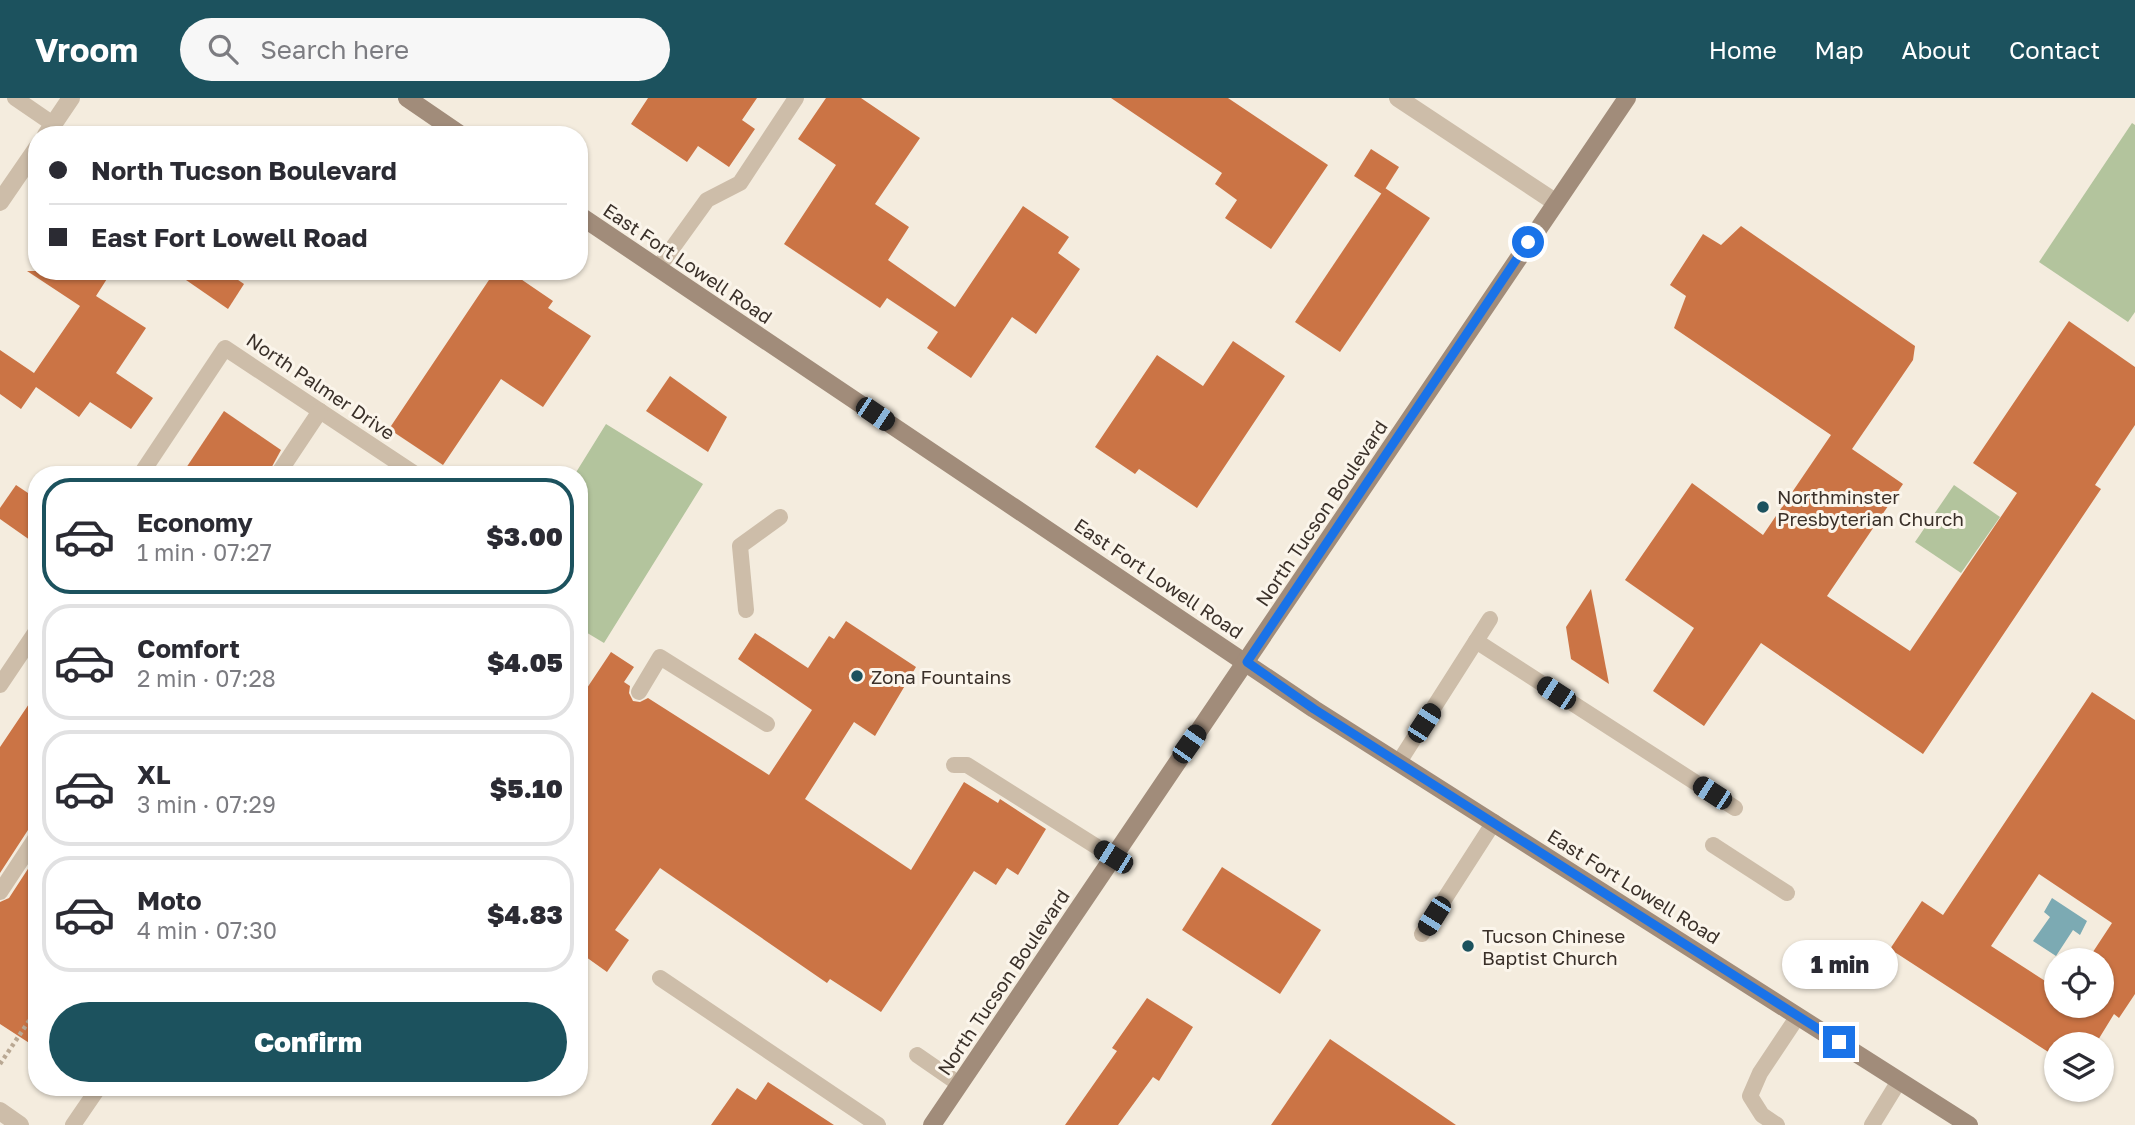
<!DOCTYPE html>
<html lang="en">
<head>
<meta charset="utf-8">
<style>
  :root { --surface:#fff; --page:#f7f7f7; --text:#2b2b33; --muted:#7c7c81; --line:#e1e1e2; --accent:#1c525e }
  body { margin:0; font-family:"Golos Text",sans-serif; background:var(--page); color:var(--text); height:100vh; display:flex; flex-direction:column; font-size:26px; white-space:nowrap }
  * { box-sizing:border-box; margin:0 }
  p { font-size:23px; color:var(--muted) }
  .icon { flex:none; width:38px; height:38px; fill:none; stroke:currentColor; stroke-width:2; stroke-linecap:round; stroke-linejoin:round }
  .map { position:relative; flex:1; overflow:hidden }
  .side { position:absolute; left:28px; top:368px; width:560px; height:630px; display:flex; flex-direction:column; background:var(--surface); border-radius:28px; box-shadow:0 2px 5px #0004 }
  .side>* { flex:none }
  .guide { position:absolute; left:28px; top:28px; width:560px; height:154px; border-radius:28px; box-shadow:0 2px 5px #0004; display:grid; align-content:center; height:154px; padding:0 21px; background:var(--surface) }
  .tools { position:absolute; left:2044px; top:850px; display:grid; gap:14px }
  .tools a { display:grid; place-items:center; width:70px; height:70px; border-radius:50%; background:var(--surface); box-shadow:0 2px 5px #0004; font-size:35px }
  .end { position:absolute; width:32px; height:32px; margin:-16px; border:9px solid #1a73e8; background:#fff; box-shadow:0 0 0 4px #fff }
  .from { border-radius:50% }
  .bubble { position:absolute; height:49px; border-radius:24px; background:var(--surface); box-shadow:0 2px 5px #0004; font-size:23px; font-weight:800; line-height:49px; text-align:center }
  .car { position:absolute; width:21px; height:42px; margin:-21px -10px; border-radius:9px; box-shadow:0 0 5px 2px #0007; background:linear-gradient(#222 24%,#8ab4d8 0 40%,#222 0 76%,#8ab4d8 0 86%,#222 0) }
  .guide b { display:flex; align-items:center; gap:24px; height:66px; font-size:26px }
  .guide b+b { border-top:2px solid var(--line) }
  .guide i { width:18px; height:18px; background:var(--text) }
  ul { padding:12px 0 0; list-style:none }
  li { display:flex; align-items:center; gap:21px; height:116px; margin:0 14px 10px; padding:0 7px; border:4px solid var(--line); border-radius:28px }
  li div { flex:1 }
  li b { display:block; font-size:26px }
  li em { font-style:normal; font-weight:800 }
  li.current { border-color:var(--accent) }
  li>.icon { width:63px; height:63px; stroke-width:1.5 }
  .action { display:flex; gap:14px; margin-top:auto; padding:14px 21px }
  .action a { flex:1; height:80px; border-radius:42px; background:var(--accent); color:#fff; font-size:28px; font-weight:800; line-height:80px; text-align:center }
  header { display:flex; align-items:center; gap:42px; box-sizing:border-box; height:98px; padding:0 35px; background:var(--accent); color:#fff }
  header strong { font-size:33px }
  nav { display:flex; gap:38px; margin-inline-start:auto; font-size:24px }
  .search { width:490px; height:63px; background:var(--page); display:flex; align-items:center; gap:18px; box-sizing:border-box; padding:0 24px; border-radius:38px; color:var(--muted); font-size:26px }
  .map>svg:first-child { display:block }
  .green { fill:#b3c49d }
  .water { fill:#7caab3 }
  .building { fill:#cb7445; fill-rule:evenodd }
  .lines { fill:none; stroke-linecap:round; stroke-linejoin:round }
  .path { stroke:#b9a893; stroke-width:4.5; stroke-dasharray:3.5 3.5; stroke-linecap:butt }
  .lane { stroke:#cdbda9; stroke-width:16 }
  .street { stroke:#cdbda9; stroke-width:18 }
  .secondary { stroke:#a18c7a; stroke-width:18 }
  .route { stroke:#1a73e8; stroke-width:9 }
  .poi-dot { fill:#1c525e; stroke:#fbf5eb; stroke-width:2.5 }
  .labels { text-anchor:middle; dominant-baseline:central; stroke-width:6; stroke-linejoin:round; paint-order:stroke }
  .street-label { font-size:19px; fill:#3a3029; stroke:#fbf5eb }
  .poi-label { font-size:19px; fill:#3a3029; stroke:#fbf5eb; text-anchor:start }
</style>
</head>
<body>
<header>
<strong>Vroom</strong>
<div class="search"><svg class="icon" aria-label="search" viewBox="0 0 24 24"><circle cx="10" cy="10" r="6"/><path d="M15 15l6 6"/></svg>Search here</div>
<nav><a>Home</a><a>Map</a><a>About</a><a>Contact</a></nav>
</header>
<div class="map">
<svg width="2135" height="1027" viewBox="0 0 2135 1027">
  <rect width="100%" height="100%" fill="#f4ecde"/>
  <g class="green">
    <polygon points="2132,25 2135,27 2135,214 2128,224 2039,164"/>
    <polygon points="606,326 703,386 604,545 579,530 579,376 575,376"/>
    <polygon points="1954,387 2000,419 1961,475 1915,444"/>
  </g>
  <polygon class="water" points="2052,800 2087,823 2080,837 2073,832 2056,858 2033,843 2050,819 2044,814"/>
  <g class="building">
    <polygon points="648,0 757,0 742,22 755,31 729,69 698,48 687,64 631,26"/>
    <polygon points="826,0 861,0 920,40 875,106 909,129 888,162 955,209 1023,108 1069,139 1058,155 1080,171 1036,236 1012,219 971,280 927,250 938,234 887,200 880,210 784,146 836,67 798,41"/>
    <polygon points="1111,0 1228,0 1328,67 1271,151 1225,120 1237,102 1215,86 1222,75"/>
    <polygon points="1371,51 1399,69 1382,96 1354,78"/>
    <polygon points="1385,90 1430,120 1340,254 1295,224"/>
    <polygon points="1741,128 1915,248 1913,262 1852,351 1903,386 1827,498 1910,553 2017,395 1973,365 2069,223 2135,269 2135,327 2095,387 2101,391 1923,656 1761,545 1704,628 1653,593 1694,530 1625,482 1692,385 1763,437 1831,337 1674,230 1686,198 1670,187 1703,136 1721,147"/>
    <polygon points="27,173 112,173 96,198 146,230 116,275 153,300 131,331 90,304 79,319 36,289 21,311 0,296 0,252 34,275 80,208"/>
    <polygon points="173,173 225,173 244,186 228,211"/>
    <polygon points="495,173 509,173 553,203 548,210 591,238 543,309 501,281 443,367 389,331"/>
    <polygon points="1233,243 1285,278 1197,410 1139,371 1135,376 1095,349 1157,257 1203,288"/>
    <polygon points="670,278 727,319 708,354 646,313"/>
    <polygon points="224,313 281,352 268,376 182,376"/>
    <polygon points="16,387 37,401 37,447 0,421 0,410"/>
    <polygon points="1591,491 1609,586 1571,561 1566,529"/>
    <polygon points="846,523 916,569 875,638 854,624 805,701 911,772 964,684 998,705 1000,701 1046,731 1018,777 1007,770 996,787 974,773 881,914 830,881 827,885 660,770 615,832 629,842 607,874 579,854 579,602 611,554 634,569 624,584 630,588 629,595 633,603 640,604 648,600 769,677 812,612 738,561 755,535 808,570 829,538 834,541"/>
    <polygon points="37,594 37,728 28,732 0,775 0,649"/>
    <path d="M2092,594L2135,622V896L2119,920L2114,916L2095,947H2056V959L1890,851L1922,803L1943,817ZM2039,776L2112,825L2087,863H2102V908H2056V890L1991,848Z"/>
    <polygon points="37,757 37,950 0,926 0,804 9,800"/>
    <polygon points="1222,769 1321,832 1280,896 1182,832"/>
    <polygon points="1147,900 1193,929 1159,983 1153,979 1118,1027 1065,1027 1117,953 1112,950"/>
    <polygon points="1330,941 1456,1027 1271,1027"/>
    <polygon points="768,984 834,1027 711,1027 737,990 756,1002"/>
  </g>
  <g class="lines">
    <polyline class="path" points="0,966 37,911"/>
    <g class="lane">
      <polyline points="15,0 53,26"/>
      <polyline points="658,170 707,102 740,85 796,0"/>
      <polyline points="141,376 225,250 415,376"/>
      <polyline points="278,376 320,313"/>
      <polyline points="746,512 740,448 780,419"/>
      <polyline points="1476,543 1735,710"/>
      <polyline points="0,587 37,532"/>
      <polyline points="639,594 660,559 767,626"/>
      <polyline points="1399,664 1490,521"/>
      <polyline points="954,667 967,667 1113,759"/>
      <polyline points="1713,747 1787,795"/>
      <polyline points="0,794 37,738"/>
      <polyline points="1422,836 1494,724"/>
      <polyline points="660,880 878,1027"/>
      <polyline points="917,957 959,986"/>
      <polyline points="73,1027 99,989"/>
      <polyline points="1777,1027 1762,1017 1750,998 1760,975 1798,918"/>
      <polyline points="1872,1027 1899,983"/>
    </g>
    <g class="street">
      <polyline points="1398,0 1555,104"/>
      <polyline points="46,37 71,0"/>
      <polyline points="0,104 37,50"/>
      <polyline points="0,1013 20,1027"/>
    </g>
    <g class="secondary">
      <polyline points="407,0 461,37"/>
      <polyline points="579,117 1314,611 1969,1027"/>
      <polyline points="932,1027 1627,0"/>
    </g>
  </g>
  <g class="lines">
    <polyline class="route" points="1528,144 1247,564 1314,611 1839,944"/>
  </g>
  <g class="poi-dot">
    <circle cx="1763" cy="409" r="7"/>
    <circle cx="857" cy="578" r="7"/>
    <circle cx="1468" cy="848" r="7"/>
  </g>
  <g class="labels">
    <g class="street-label">
      <text transform="translate(688 165) rotate(34)">East Fort Lowell Road</text>
      <text transform="translate(321 288) rotate(34)">North Palmer Drive</text>
      <text transform="translate(1321 415) rotate(-56)">North Tucson Boulevard</text>
      <text transform="translate(1159 480) rotate(34)">East Fort Lowell Road</text>
      <text transform="translate(1634 788) rotate(32)">East Fort Lowell Road</text>
      <text transform="translate(1003 884) rotate(-56)">North Tucson Boulevard</text>
    </g>
    <g class="poi-label">
      <text x="1777" y="398">Northminster<tspan x="1777" dy="22">Presbyterian Church</tspan></text>
      <text x="871" y="578">Zona Fountains</text>
      <text x="1482" y="837">Tucson Chinese<tspan x="1482" dy="22">Baptist Church</tspan></text>
    </g>
  </g>
</svg>
<div class="tools">
<a><svg class="icon" aria-label="locate" viewBox="0 0 24 24"><circle cx="12" cy="12" r="6"/><path d="M12 2v4M12 18v4M2 12h4M18 12h4"/></svg></a>
<a><svg class="icon" aria-label="layers" viewBox="0 0 24 24"><path d="M12 4l9 5-9 5-9-5zM3 14l9 5 9-5"/></svg></a>
</div>
<i class="end from" style="left:1528px;top:144px"></i>
<i class="end" style="left:1839px;top:944px"></i>
<div class="bubble" style="left:1782px;top:842px;width:116px">1 min</div>
<i class="car" style="left:875px;top:316px;rotate:124deg"></i>
<i class="car" style="left:1556px;top:595px;rotate:303deg"></i>
<i class="car" style="left:1424px;top:625px;rotate:33deg"></i>
<i class="car" style="left:1189px;top:646px;rotate:35deg"></i>
<i class="car" style="left:1712px;top:695px;rotate:303deg"></i>
<i class="car" style="left:1113px;top:759px;rotate:302deg"></i>
<i class="car" style="left:1434px;top:818px;rotate:212deg"></i>
<div class="guide">
<b><i class="from"></i>North Tucson Boulevard</b>
<b><i></i>East Fort Lowell Road</b>
</div>
<section class="side">
<ul>
<li class="current"><svg class="icon" aria-label="car" viewBox="0 0 24 24"><path d="M5 17H2v-5l4-1 3-4h7l3 4 3 1v5h-3M9 17h6M6 11h13"/><circle cx="7" cy="17" r="2"/><circle cx="17" cy="17" r="2"/></svg><div><b>Economy</b><p>1 min · 07:27</p></div><em>$3.00</em></li>
<li><svg class="icon" aria-label="car" viewBox="0 0 24 24"><path d="M5 17H2v-5l4-1 3-4h7l3 4 3 1v5h-3M9 17h6M6 11h13"/><circle cx="7" cy="17" r="2"/><circle cx="17" cy="17" r="2"/></svg><div><b>Comfort</b><p>2 min · 07:28</p></div><em>$4.05</em></li>
<li><svg class="icon" aria-label="car" viewBox="0 0 24 24"><path d="M5 17H2v-5l4-1 3-4h7l3 4 3 1v5h-3M9 17h6M6 11h13"/><circle cx="7" cy="17" r="2"/><circle cx="17" cy="17" r="2"/></svg><div><b>XL</b><p>3 min · 07:29</p></div><em>$5.10</em></li>
<li><svg class="icon" aria-label="car" viewBox="0 0 24 24"><path d="M5 17H2v-5l4-1 3-4h7l3 4 3 1v5h-3M9 17h6M6 11h13"/><circle cx="7" cy="17" r="2"/><circle cx="17" cy="17" r="2"/></svg><div><b>Moto</b><p>4 min · 07:30</p></div><em>$4.83</em></li>
</ul>
<div class="action"><a>Confirm</a></div>
</section>
</div>
</body>
</html>
